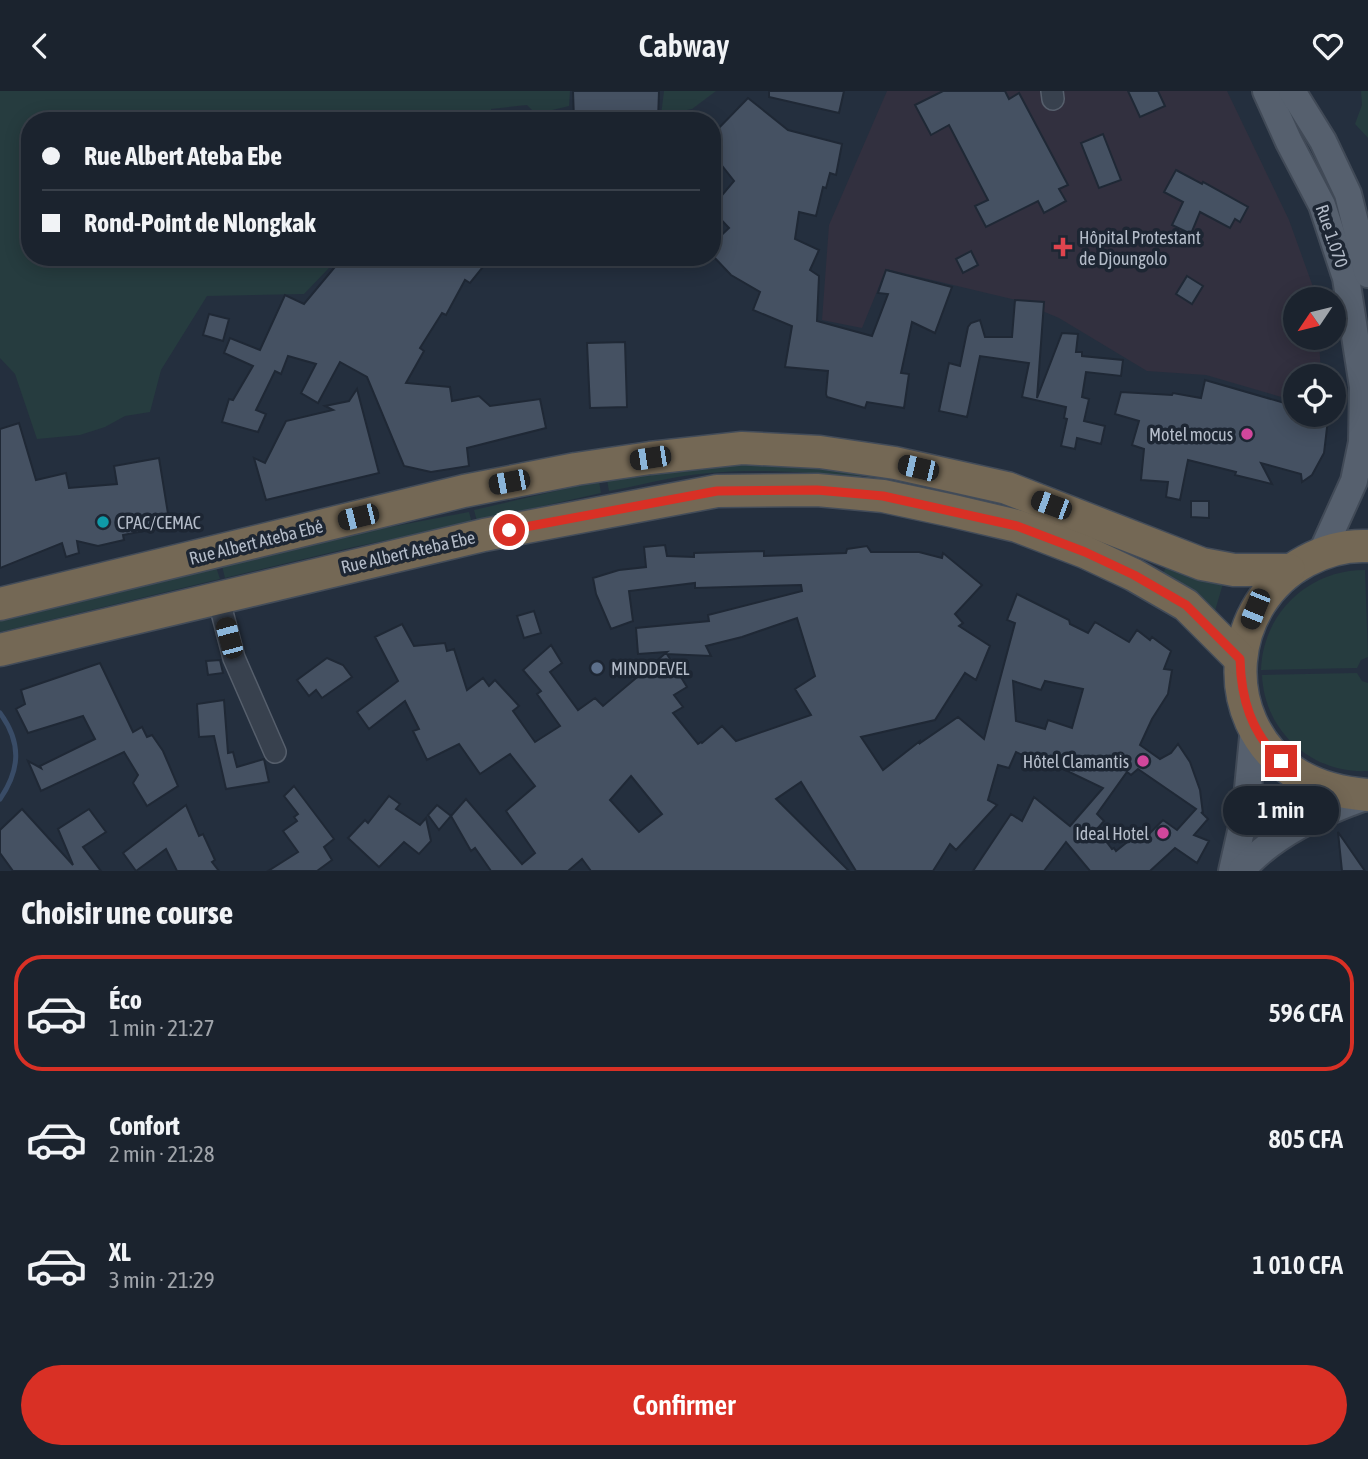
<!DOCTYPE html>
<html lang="fr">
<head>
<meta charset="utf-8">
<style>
  :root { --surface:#1b232e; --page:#282f3a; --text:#f1f3f6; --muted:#a0a4aa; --line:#39404a; --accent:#d93025 }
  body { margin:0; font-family:"Asap Condensed",sans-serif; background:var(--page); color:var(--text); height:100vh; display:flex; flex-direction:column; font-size:26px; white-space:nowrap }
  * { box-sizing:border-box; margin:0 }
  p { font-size:23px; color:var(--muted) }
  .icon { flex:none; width:38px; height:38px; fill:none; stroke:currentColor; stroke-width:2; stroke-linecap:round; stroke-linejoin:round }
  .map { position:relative; height:780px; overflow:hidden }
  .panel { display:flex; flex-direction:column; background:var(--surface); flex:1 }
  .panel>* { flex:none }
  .hud { position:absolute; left:21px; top:21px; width:700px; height:154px; border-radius:28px; box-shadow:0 4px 18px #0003,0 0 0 2px var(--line); display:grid; align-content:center; height:154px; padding:0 21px; background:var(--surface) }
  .needle { width:46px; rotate:235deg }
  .controls { position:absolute; left:1283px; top:196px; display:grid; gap:14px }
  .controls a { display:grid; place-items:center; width:63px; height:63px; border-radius:50%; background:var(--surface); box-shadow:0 4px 18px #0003,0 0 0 2px var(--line); font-size:35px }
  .end { position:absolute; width:32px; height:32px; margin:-16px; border:9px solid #d93025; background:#fff; box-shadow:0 0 0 4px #fff }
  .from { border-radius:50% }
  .bubble { position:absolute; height:49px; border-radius:24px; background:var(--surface); box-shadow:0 4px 18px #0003,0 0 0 2px var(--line); font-size:23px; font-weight:600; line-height:49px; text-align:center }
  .car { position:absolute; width:21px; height:42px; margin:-21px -10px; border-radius:9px; box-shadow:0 0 5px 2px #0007; background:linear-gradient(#222 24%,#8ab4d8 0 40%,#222 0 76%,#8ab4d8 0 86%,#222 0) }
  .hud b { display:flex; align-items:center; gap:24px; height:66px; font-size:26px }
  .hud b+b { border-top:2px solid var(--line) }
  .hud i { width:18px; height:18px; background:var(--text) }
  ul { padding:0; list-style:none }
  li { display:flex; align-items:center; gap:21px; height:116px; margin:0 14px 10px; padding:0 7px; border:4px solid transparent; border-radius:28px }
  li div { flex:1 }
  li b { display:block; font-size:26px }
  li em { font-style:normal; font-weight:600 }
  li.selected { border-color:var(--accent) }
  li>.icon { width:63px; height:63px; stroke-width:1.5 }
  h2 { padding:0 21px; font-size:32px; line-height:84px }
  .button { display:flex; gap:14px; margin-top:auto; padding:14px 21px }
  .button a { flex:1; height:80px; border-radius:42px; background:var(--accent); color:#fff; font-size:28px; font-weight:600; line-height:80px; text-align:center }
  header { display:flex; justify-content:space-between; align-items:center; height:91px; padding:0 21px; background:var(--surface); font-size:32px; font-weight:600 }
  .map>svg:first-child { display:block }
  .medical { fill:#32303f }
  .green { fill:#263c3f }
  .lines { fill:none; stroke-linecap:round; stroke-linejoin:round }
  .stream { stroke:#394c67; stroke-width:5 }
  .building { fill:#455162; stroke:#1f2835; stroke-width:2; fill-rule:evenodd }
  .minor-casing { stroke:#565f6c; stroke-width:24 }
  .major-casing { stroke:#414a57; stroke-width:30 }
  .highway-casing { stroke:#434c59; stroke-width:35 }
  .minor { stroke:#38414e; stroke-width:21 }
  .major { stroke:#56606e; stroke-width:26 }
  .highway { stroke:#746855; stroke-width:32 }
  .route { stroke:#d93025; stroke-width:9 }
  .health-dot { fill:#e0444e; stroke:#1d2633; stroke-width:2.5 }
  .hotel-dot { fill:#d1479c; stroke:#1d2633; stroke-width:2.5 }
  .culture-dot { fill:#0f9aa8; stroke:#1d2633; stroke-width:2.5 }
  .service-dot { fill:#5c6f8a; stroke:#1d2633; stroke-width:2.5 }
  .labels { text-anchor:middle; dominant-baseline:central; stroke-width:7; stroke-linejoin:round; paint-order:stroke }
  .street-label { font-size:18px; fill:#b4bcc9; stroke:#1d2633 }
  .poi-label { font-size:18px; fill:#b4bcc9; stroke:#1d2633; text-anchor:start }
</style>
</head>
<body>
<header><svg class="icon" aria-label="back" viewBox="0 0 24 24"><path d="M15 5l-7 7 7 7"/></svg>Cabway<svg class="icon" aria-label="heart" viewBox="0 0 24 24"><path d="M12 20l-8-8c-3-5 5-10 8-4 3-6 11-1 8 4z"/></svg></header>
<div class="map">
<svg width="1368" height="780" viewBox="0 0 1368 780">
  <rect width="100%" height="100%" fill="#242f3e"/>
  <polygon class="medical" points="887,0 1227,0 1289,129 1317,207 1295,208 1295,247 1319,247 1321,285 1295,285 1295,310 1206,284 1147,280 1059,227 1016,209 886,178 862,237 822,229 829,134"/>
  <g class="green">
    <polygon points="0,0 570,0 569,15 536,23 527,14 491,18 492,30 30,30 30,166 336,166 328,178 304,203 207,205 161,279 150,321 125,325 105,336 80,344 37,348 15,283 0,267"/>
    <polygon points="664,0 716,0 692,18 661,24"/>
    <polygon points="1361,0 1368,0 1368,47 1355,33 1362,14"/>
    <path d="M761,371L862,378L861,387C801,380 737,376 678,386C655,390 632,396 609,400L607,389L679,375Z"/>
    <polygon points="867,379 1044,421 1042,430 898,393 866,387"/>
    <polygon points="599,390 601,402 477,430 474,419"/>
    <polygon points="469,421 472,432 354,456 225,487 222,475 348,444"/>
    <polygon points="1168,473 1225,486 1214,523 1176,488 1163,482"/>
    <polygon points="216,476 220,488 0,541 0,529"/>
    <path d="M1365,479L1368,566L1361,569L1357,577L1261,579C1263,522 1308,479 1365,479Z"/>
    <path d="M1357,582L1362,590L1368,592V680C1312,683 1264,640 1262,584Z"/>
  </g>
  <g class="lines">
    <path class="stream" d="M0,622C22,652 20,679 0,708"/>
  </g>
  <g class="building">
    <polygon points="573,0 659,0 658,30 621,30 621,26 574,29"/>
    <polygon points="769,0 844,0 839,22 769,6"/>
    <polygon points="943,0 1005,0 1009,8 1019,2 1068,94 1059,98 1066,110 1044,122 1038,110 986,136 975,115 988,109 949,34 931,44 915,14"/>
    <polygon points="1128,0 1158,0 1165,15 1140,26"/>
    <polygon points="748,7 788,39 842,53 836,84 830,82 826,97 823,96 816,125 799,121 795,148 819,159 810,179 819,185 817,230 872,245 888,203 878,202 886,179 952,196 935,242 912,231 901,282 909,283 904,317 867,311 865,317 827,306 826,303 828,280 785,276 792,235 753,219 760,201 731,184 712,164 712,153 729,137 712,119 712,116 734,90 712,62 712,44"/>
    <polygon points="1103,43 1121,89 1099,97 1081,52"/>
    <polygon points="1176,79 1202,93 1203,91 1248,116 1240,131 1235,128 1230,137 1200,121 1191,143 1172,134 1183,111 1164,101"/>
    <polygon points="971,160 978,174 963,182 956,168"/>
    <polygon points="340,166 491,166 470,192 465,189 446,224 442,222 420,257 424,260 406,292 450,296 452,310 479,305 490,315 540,308 546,337 467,357 469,375 431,381 404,375 367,286 340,271 318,312 301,302 316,273 288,265 281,283 275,280 256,319 266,323 258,341 222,331 229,308 233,309 253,275 224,262 230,247 260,259 285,204 304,213 334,177 332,175"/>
    <polygon points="1187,185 1203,195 1192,213 1176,203"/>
    <polygon points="1015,209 1044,211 1037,307 1062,242 1078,243 1076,261 1082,261 1082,265 1123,269 1121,285 1086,281 1082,306 1089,308 1084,330 1105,335 1101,353 1077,347 1075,358 1061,355 1067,328 1064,327 1066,316 1022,306 1029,272 980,265 967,326 939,320 949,272 960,275 968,236 971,232 980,229 985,246 1012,246"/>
    <polygon points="209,223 229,228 223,250 203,244"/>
    <polygon points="625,251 627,316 590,317 587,252"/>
    <polygon points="1205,289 1295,315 1295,324 1317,324 1317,329 1328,328 1324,362 1312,384 1302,391 1301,383 1261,372 1272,393 1235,384 1236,381 1188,369 1180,409 1166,406 1168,391 1141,389 1144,358 1132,354 1139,330 1115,323 1121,301 1172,304 1173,302 1201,307"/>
    <polygon points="357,298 379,382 266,409 254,367 265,372 286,330 333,319 325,315 349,310"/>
    <polygon points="19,332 36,389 66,382 69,397 117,393 114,375 159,367 170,435 123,444 124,449 98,455 77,450 79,462 66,466 62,452 0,477 0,338"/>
    <polygon points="1191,410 1209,410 1209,427 1191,426"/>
    <path d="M665,454L667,465L694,466V462L764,460V465L846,462L847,458L867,455L871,461H919L942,467L943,462L982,494L955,523L963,532L959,535L990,555L976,589L965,582L935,629L861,646L883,679L920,650V652L958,626L984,648L1015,532L1007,529L1017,503L1069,529L1070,533L1088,542L1095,531L1129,551L1137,539L1150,549L1152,546L1171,560L1164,578L1172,579L1168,603L1152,628L1140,654L1160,668L1171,662L1178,653L1190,671L1200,699L1203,723L1201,721L1208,728L1194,744L1209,750L1197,772L1175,757L1150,780H1090L1066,751L1044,780H973L1011,723L1022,730L1034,706L1070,735L1103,697L1055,674L1053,678L1016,661L1009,677L998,674L988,709L997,714L956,759L950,753L933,780H856L801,691L776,708L849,780H591L582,768L568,780H491L475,757L471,760L451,725L466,708L522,773L535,762L506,720L535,695L510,663L480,683L459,653L427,669L413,640L419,638L405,610L369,638L357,621L398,590L375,546L402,533L414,555L445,552L447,560L454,558L467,599L483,587L489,595L495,589L519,615L513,620L535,651L560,635L537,603L541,600L523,579L551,554L562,572L550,581L578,619L595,607L603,615L667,561L638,563L636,537L709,530L708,524L802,500L801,494L695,497V492L629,500L633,530L611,538L596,503L593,487L619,479L646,476L644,456ZM797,527L815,585L795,598L811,624L736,650L722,635L702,652L701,651L698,653L673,622L683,616L674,604L687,596L667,563L711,565L706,555L742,546ZM1013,590L1041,599L1045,590L1083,598L1072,637L1048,629L1045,638L1016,630ZM1138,678L1196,718L1177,739L1163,729L1142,750L1136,744L1116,760L1114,757L1112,758L1097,738L1104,730L1097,723L1127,681L1131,684ZM631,685L662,723L639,741L610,709Z"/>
    <polygon points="534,520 541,542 524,547 517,525"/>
    <polygon points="327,567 343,574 352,586 322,607 316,599 309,605 297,589"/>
    <polygon points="220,569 223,582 208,584 206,570"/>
    <polygon points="100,572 133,641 142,636 147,646 152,644 163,660 178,695 147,715 133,692 138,684 124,661 41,700 28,670 41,677 40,675 95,648 83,625 28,642 16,618 25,613 21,599"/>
    <polygon points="224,609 228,662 233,661 237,676 264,668 269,691 226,698 214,645 199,646 197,613"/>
    <polygon points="294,695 334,748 324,756 332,769 317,780 268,780 298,761 283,740 297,730 294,726 298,723 284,705"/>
    <polygon points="389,705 400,713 396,718 420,734 426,727 431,750 419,763 404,751 379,776 348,747 365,729 368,732"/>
    <polygon points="186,714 199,745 203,743 215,769 212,771 219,780 177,780 166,758 136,780 123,762"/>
    <polygon points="437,714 451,725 439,739 428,724"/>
    <polygon points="22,718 73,774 58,738 89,718 106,741 83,756 101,780 13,780 0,762 0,739"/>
    <polygon points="1338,741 1365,780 1342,780"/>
  </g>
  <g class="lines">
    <g class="minor-casing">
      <g id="minor">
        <polyline points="1052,0 1053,8"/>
        <polyline points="218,506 234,567 275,661"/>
      </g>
    </g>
    <g class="major-casing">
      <g id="major">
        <polyline points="1266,0 1289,51 1322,114 1346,187 1363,296 1362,351 1354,390 1322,461"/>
        <polyline points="1292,0 1323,50 1348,103 1368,183"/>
        <polyline points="1232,780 1246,718 1254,636"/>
        <path d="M1241,780C1273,743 1322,721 1368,705"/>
      </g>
    </g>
    <g class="highway-casing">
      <g id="highway">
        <path d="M1368,455C1346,454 1326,459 1306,470C1227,512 1216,627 1292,680C1315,696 1341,702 1368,704"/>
        <polyline points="0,513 464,400 576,378 650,367 742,357 820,361 895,372 1007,397 1202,473 1234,479 1289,479"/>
        <polyline points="0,559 484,444 717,400 817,399 883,405 953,420 1017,435 1085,461 1134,484 1186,514 1240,568"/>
      </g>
    </g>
    <use href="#minor" class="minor"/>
    <use href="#major" class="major"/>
    <use href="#highway" class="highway"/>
  </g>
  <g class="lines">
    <path class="route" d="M509,439L717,400L817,399L883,405L1017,435L1085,461L1134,484L1186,514L1240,568C1241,607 1251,642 1281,670"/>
  </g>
  <path class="health-dot" d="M1059.5 145.5h7v7h7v7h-7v7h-7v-7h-7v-7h7z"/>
  <g class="hotel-dot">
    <circle cx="1247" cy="343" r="7"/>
    <circle cx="1143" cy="670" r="7"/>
    <circle cx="1163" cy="742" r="7"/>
  </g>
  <circle class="culture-dot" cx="103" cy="431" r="7"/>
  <circle class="service-dot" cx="597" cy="577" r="7"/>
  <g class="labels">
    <g class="street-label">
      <text transform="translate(1332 145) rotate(71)">Rue 1.070</text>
      <text transform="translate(256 451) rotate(-14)">Rue Albert Ateba Ebé</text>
      <text transform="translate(408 461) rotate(-13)">Rue Albert Ateba Ebe</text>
    </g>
    <g class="poi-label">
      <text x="1079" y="146">Hôpital Protestant<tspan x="1079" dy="21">de Djoungolo</tspan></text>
      <text x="1233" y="343" text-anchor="end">Motel mocus</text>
      <text x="117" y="431">CPAC/CEMAC</text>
      <text x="611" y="577">MINDDEVEL</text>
      <text x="1129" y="670" text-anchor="end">Hôtel Clamantis</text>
      <text x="1149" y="742" text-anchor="end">Ideal Hotel</text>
    </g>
  </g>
</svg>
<div class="controls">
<a><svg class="needle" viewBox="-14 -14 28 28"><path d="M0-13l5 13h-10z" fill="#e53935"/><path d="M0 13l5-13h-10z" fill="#a0a4aa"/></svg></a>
<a><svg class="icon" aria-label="locate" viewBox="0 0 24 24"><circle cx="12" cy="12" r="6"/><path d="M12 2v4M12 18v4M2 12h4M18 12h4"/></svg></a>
</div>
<i class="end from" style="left:509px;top:439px"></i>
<i class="end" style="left:1281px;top:670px"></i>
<div class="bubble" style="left:1223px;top:695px;width:116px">1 min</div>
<i class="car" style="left:650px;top:367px;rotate:261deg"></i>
<i class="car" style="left:918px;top:377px;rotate:283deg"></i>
<i class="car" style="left:509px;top:391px;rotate:259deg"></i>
<i class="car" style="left:1051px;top:414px;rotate:290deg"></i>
<i class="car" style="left:358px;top:426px;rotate:256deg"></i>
<i class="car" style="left:1255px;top:518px;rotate:202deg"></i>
<i class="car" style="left:229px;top:547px;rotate:345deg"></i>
<div class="hud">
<b><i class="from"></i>Rue Albert Ateba Ebe</b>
<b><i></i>Rond-Point de Nlongkak</b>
</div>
</div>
<section class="panel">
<h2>Choisir une course</h2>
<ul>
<li class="selected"><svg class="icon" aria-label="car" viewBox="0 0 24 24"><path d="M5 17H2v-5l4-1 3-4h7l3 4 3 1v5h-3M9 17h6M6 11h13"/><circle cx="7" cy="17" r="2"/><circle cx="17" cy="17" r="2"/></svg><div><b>Éco</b><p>1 min · 21:27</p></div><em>596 CFA</em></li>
<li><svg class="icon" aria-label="car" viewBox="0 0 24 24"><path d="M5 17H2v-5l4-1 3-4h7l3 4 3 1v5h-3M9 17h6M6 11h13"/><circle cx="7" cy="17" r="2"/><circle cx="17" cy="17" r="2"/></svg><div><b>Confort</b><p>2 min · 21:28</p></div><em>805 CFA</em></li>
<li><svg class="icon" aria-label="car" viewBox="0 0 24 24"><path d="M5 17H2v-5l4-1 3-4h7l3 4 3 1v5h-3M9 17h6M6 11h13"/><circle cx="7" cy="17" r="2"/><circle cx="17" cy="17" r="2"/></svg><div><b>XL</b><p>3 min · 21:29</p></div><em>1 010 CFA</em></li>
</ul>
<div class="button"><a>Confirmer</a></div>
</section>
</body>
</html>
